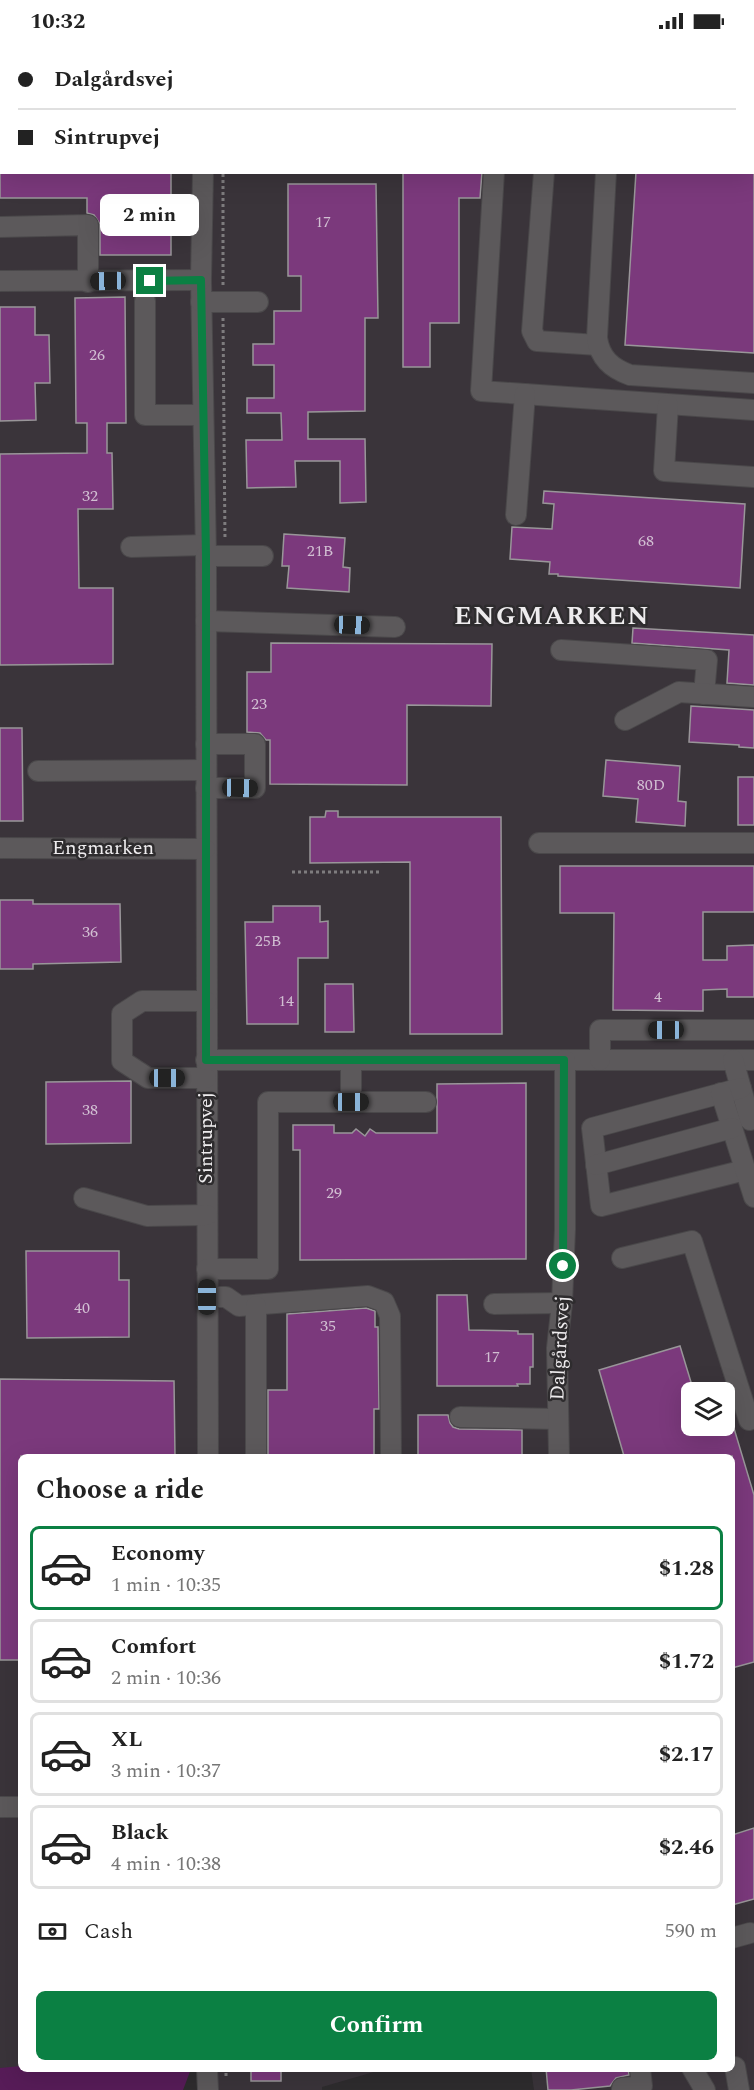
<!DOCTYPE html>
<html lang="en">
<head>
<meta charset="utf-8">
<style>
  :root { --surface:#fff; --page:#f6f6f6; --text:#222; --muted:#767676; --line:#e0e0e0; --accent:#0b8043 }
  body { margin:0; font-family:Spectral,serif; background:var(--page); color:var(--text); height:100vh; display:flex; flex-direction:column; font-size:22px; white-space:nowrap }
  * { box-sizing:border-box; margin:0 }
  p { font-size:20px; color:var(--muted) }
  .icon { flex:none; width:33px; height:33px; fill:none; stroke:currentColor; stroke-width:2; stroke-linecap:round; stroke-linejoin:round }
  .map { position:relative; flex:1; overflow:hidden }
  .sheet { position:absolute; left:18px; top:1412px; width:717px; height:618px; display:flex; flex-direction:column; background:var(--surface); border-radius:9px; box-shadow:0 6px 24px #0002 }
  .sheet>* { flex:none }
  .guide { position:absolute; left:0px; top:0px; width:754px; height:132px; box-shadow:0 6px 24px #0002; display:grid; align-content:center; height:132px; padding:0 18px; background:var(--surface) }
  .controls { position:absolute; left:681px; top:1340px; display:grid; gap:12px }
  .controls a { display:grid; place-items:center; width:54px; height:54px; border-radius:9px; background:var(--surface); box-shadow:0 6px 24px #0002; font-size:30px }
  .end { position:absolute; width:27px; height:27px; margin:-14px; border:8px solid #0b8043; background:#fff; box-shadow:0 0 0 3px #fff }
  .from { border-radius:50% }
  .bubble { position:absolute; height:42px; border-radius:9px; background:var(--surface); box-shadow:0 6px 24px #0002; font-size:20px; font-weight:700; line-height:42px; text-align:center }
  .car { position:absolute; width:18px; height:36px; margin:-18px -9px; border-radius:8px; box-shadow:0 0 4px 2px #0007; background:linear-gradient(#222 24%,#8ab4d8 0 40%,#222 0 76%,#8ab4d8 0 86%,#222 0) }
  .guide b { display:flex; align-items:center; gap:21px; height:57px; font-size:22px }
  .guide b+b { border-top:2px solid var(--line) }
  .guide i { width:15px; height:15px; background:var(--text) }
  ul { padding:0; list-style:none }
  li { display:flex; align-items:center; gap:18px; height:84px; margin:0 12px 9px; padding:0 6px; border:3px solid var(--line); border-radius:9px }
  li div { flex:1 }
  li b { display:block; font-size:22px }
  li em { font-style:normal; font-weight:700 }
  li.on { border-color:var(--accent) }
  li>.icon { width:54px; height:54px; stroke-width:1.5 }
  h2 { padding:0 18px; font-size:27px; line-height:72px }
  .pay { display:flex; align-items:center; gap:15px; height:66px; padding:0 18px; font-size:22px }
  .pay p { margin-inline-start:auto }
  .cta { display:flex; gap:12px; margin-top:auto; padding:12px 18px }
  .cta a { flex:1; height:69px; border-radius:9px; background:var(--accent); color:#fff; font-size:24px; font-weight:700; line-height:69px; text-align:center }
  .status { display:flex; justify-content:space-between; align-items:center; height:42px; padding:0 30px; background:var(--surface); direction:ltr }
  .status svg { height:16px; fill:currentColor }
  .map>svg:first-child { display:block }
  .built { fill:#3a343a; fill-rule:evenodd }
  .green { fill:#571c58 }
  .building { fill:#7b397c; stroke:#999699; stroke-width:1.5 }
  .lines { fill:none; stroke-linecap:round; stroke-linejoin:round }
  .minor-casing { stroke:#4a484a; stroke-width:22 }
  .path { stroke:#7e7c7e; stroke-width:3; stroke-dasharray:3 3; stroke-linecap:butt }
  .minor { stroke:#5c595b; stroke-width:20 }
  .route { stroke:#0b8043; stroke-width:8 }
  .labels { text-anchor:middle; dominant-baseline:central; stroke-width:5; stroke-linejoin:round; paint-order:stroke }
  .number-label { font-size:16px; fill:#d1bfd2 }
  .street-label { font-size:20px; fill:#eeecee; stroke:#2e2c2e }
  .district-label { font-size:26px; font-weight:bold; letter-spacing:1.5px; fill:#eeecee; stroke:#2e2c2e }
</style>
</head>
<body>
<div class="status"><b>10:32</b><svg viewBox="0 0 49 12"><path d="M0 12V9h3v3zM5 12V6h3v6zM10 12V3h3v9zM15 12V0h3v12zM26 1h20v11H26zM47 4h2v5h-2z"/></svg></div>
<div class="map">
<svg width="754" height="2048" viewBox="0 0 754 2048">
  <rect width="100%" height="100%" fill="#2e2c2e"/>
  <g class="built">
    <path d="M0,0H754V2048H534L531,2027L732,2026V1414H21V2026L0,2028ZM2,2H753V130H2ZM692,1350H724V1383H692Z"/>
    <polygon points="207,2027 384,2027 322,2045 322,2048 208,2048"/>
  </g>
  <polygon class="green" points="21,2024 21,2026 191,2027 183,2048 0,2048 0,2026"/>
  <g class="building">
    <polygon points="0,130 171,130 171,213 100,213 100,182 94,173 87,171 87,156 0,156"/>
    <polygon points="403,130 482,130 480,156 459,156 459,281 430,281 430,325 403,325"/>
    <polygon points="636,130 754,130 754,311 625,303"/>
    <polygon points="288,142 376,142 378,276 365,276 365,369 308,370 308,397 365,397 366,460 340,461 340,419 295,419 296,445 247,446 246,398 282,398 281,371 247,371 247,356 274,356 274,323 253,323 253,302 274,302 274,269 301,269 301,234 288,234"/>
    <polygon points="125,255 126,381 107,381 107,411 112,411 113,467 78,467 79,546 113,546 113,622 0,623 0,412 87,411 87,381 76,381 75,256"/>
    <polygon points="0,265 35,265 35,293 49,293 50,341 35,341 36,378 0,379"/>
    <polygon points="544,449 745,462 740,546 558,534 558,532 549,532 550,520 510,517 512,485 552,487 554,462 543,461"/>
    <polygon points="284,492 345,496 343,525 350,526 349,550 287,546 289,524 282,524"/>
    <polygon points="633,586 754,593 754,643 727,641 729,608 632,601"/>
    <polygon points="271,601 492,602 491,664 407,663 407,743 270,742 270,698 266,698 260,691 247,690 247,630 271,630"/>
    <polygon points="691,664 754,668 754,706 739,705 739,703 689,700"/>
    <polygon points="0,686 22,686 23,779 0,779"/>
    <polygon points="606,718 680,724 678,759 686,760 685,784 636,780 638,757 603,754"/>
    <rect x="738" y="735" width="16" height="48"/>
    <polygon points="326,769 338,769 338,775 501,775 502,992 410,992 410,820 310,821 310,775 325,775"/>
    <polygon points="560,824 754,824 754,870 703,870 703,918 727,918 727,904 754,903 754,955 727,955 727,947 703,948 703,969 613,968 614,871 560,871"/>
    <polygon points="0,858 33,858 33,862 120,862 121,920 33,922 33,927 0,927"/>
    <polygon points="273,864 320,864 320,880 328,879 328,916 298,916 298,982 247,982 245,880 273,880"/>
    <polygon points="325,942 353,942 354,990 325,990"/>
    <polygon points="131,1039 131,1101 46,1102 46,1040"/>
    <polygon points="526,1041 526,1217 300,1218 300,1108 293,1108 293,1083 334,1083 334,1091 352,1091 356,1087 365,1094 370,1087 376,1091 437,1091 437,1042"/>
    <polygon points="26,1209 119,1209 119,1238 129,1238 129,1295 27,1296"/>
    <polygon points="437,1253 467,1253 469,1288 518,1289 518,1292 533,1292 533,1325 530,1325 530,1342 517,1342 518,1344 437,1344"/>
    <polygon points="366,1266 375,1269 375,1285 378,1285 379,1367 374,1367 374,1414 268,1414 268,1348 287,1348 287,1272"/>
    <polygon points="680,1304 694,1350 692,1350 692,1383 733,1383 754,1453 754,1620 732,1626 732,1414 624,1414 599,1328"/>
    <polygon points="0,1337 174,1339 175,1414 21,1414 21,1618 0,1618"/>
    <polygon points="418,1373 448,1373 450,1381 453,1385 459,1387 522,1388 522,1414 418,1414"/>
    <polygon points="754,1786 754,1857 732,1863 732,1793"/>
    <rect x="251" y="2026" width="30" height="13"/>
    <polygon points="546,2026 628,2026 629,2033 616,2036 610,2044 571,2048 548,2048"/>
  </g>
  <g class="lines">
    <g class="minor-casing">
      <g id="minor">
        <polyline points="152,0 152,2"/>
        <polyline points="204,0 204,2"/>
        <polyline points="646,2 653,0"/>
        <polyline points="753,25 754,25"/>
        <polyline points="753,65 754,65"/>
        <polyline points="203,130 201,238 206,514 208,1414"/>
        <polyline points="494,130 481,349 754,368"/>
        <polyline points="544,130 532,289 537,299 598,303"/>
        <path d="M606,130L597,296C600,316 611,326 630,333L754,341"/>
        <polyline points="0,185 88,183 88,240"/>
        <polyline points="0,239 201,238"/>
        <polyline points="145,259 145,373 203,373"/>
        <polyline points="201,260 258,260"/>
        <polyline points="668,363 664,429 754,435"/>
        <polyline points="516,473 525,352"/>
        <polyline points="131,505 205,503"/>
        <polyline points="206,514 263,514"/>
        <polyline points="206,579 395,585"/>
        <polyline points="561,608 707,618 704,652"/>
        <polyline points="625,678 679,650 754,655"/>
        <polyline points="38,729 206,728"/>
        <polyline points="206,746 255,746 255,702 206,702"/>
        <polyline points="539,801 754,801"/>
        <polyline points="0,806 205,807"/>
        <polyline points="206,959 142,959 122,972 122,1019 148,1036 206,1036"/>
        <polyline points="206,1018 754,1018"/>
        <polyline points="600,1018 600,988 754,988"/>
        <polyline points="733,1018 750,1078 754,1077"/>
        <polyline points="741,1046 592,1086 601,1164 745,1128"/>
        <polyline points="721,1051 754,1155"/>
        <polyline points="351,1060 351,1018"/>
        <polyline points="596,1123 732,1086"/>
        <polyline points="84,1156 147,1174 207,1173"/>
        <polyline points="622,1216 692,1199 749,1378 754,1376"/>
        <polyline points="207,1227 268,1227 268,1060 426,1060"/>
        <polyline points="207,1255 226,1255 239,1264 368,1254 384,1260 390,1274 391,1414"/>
        <polyline points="494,1262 562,1261"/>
        <polyline points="460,1375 557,1377"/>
        <polyline points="256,1414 256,1264"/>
        <polyline points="559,1414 557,1306 562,1261 565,1187 565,1018"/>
        <polyline points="0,1765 21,1765"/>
        <polyline points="732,1896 750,1891"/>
        <polyline points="735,2025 739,2048"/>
        <polyline points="207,2026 208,2048"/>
        <polyline points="692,2026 705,2048"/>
        <polyline points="622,2048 622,2046 642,2044 640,2026"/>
      </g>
    </g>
    <g class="path">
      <polyline points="223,2 223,0"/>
      <polyline points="223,243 223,130"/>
      <polyline points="223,276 225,498"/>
      <polyline points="292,830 381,830"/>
      <polyline points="226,2034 226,2026"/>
    </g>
    <use href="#minor" class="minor"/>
  </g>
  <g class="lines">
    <polyline class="route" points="150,239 201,238 206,514 206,1018 564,1018 563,1224"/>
  </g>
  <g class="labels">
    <g class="number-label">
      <text x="323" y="180">17</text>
      <text x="97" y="313">26</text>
      <text x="90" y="454">32</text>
      <text x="646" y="499">68</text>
      <text x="320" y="509">21B</text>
      <text x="259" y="662">23</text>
      <text x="651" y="743">80D</text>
      <text x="90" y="890">36</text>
      <text x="268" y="899">25B</text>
      <text x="658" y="955">4</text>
      <text x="286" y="959">14</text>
      <text x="90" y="1068">38</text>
      <text x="334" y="1151">29</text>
      <text x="82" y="1266">40</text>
      <text x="328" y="1284">35</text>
      <text x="492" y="1315">17</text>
    </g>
    <g class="street-label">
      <text x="103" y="806">Engmarken</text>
      <text transform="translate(206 1096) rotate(-90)">Sintrupvej</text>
      <text transform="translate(560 1306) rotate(-87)">Dalgårdsvej</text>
    </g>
    <g class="district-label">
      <text x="552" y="574">ENGMARKEN</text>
    </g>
  </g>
</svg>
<div class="controls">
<a><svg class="icon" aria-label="layers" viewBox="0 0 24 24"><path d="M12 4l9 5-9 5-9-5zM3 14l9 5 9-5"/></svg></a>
</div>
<i class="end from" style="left:563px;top:1224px"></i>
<i class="end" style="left:150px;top:239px"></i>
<div class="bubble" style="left:100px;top:152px;width:99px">2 min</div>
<i class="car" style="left:108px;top:239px;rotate:269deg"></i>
<i class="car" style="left:352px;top:583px;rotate:92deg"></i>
<i class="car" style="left:240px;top:746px;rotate:91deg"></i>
<i class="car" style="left:666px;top:988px;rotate:270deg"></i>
<i class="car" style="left:167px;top:1036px;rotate:90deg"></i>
<i class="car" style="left:351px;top:1060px;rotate:90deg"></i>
<i class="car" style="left:207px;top:1255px;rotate:0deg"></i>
<div class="guide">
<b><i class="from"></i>Dalgårdsvej</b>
<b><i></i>Sintrupvej</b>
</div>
<section class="sheet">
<h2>Choose a ride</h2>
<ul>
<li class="on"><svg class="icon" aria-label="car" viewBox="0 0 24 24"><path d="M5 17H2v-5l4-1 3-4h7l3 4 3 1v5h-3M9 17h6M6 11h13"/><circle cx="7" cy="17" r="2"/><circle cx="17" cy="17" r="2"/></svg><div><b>Economy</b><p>1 min · 10:35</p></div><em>$1.28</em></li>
<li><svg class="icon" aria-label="car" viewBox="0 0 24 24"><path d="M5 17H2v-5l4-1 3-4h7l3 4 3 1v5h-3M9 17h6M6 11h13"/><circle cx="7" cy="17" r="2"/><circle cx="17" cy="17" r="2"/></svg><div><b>Comfort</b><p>2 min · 10:36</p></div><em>$1.72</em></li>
<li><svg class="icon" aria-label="car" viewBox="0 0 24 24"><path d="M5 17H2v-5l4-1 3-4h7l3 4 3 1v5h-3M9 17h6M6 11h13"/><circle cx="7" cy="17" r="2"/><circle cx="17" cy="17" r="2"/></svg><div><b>XL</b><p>3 min · 10:37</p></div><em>$2.17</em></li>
<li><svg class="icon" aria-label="car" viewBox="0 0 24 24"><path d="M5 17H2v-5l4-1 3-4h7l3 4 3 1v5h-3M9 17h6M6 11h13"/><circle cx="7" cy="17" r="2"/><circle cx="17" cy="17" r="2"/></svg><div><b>Black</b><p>4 min · 10:38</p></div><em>$2.46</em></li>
</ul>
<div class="pay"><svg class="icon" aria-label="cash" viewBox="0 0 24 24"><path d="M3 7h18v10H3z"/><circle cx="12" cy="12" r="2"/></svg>Cash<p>590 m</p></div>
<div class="cta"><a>Confirm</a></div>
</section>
</div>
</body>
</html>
